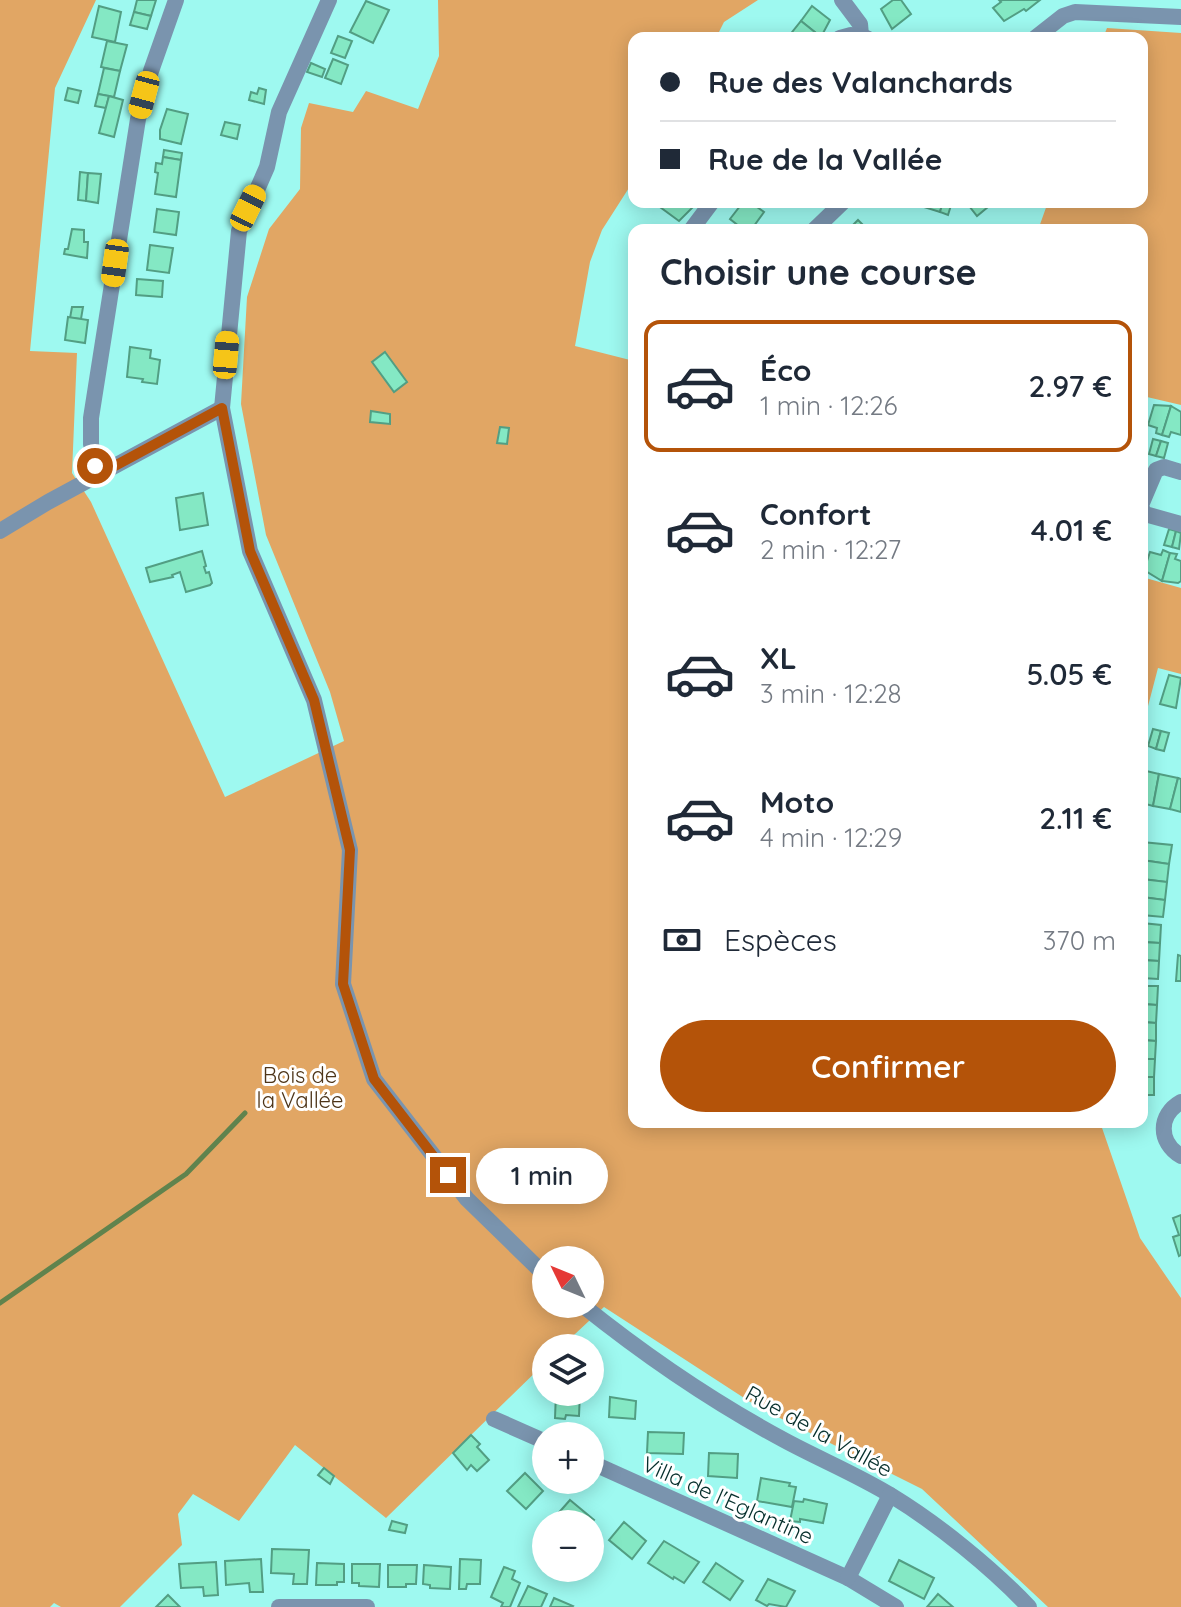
<!DOCTYPE html>
<html lang="fr">
<head>
<meta charset="utf-8">
<style>
  :root { --surface:#fff; --page:#f2f2f3; --text:#1f2937; --muted:#747a83; --line:#e0e1e3; --accent:#b45309 }
  body { margin:0; font-family:Quicksand,sans-serif; background:var(--page); color:var(--text); height:100vh; display:flex; flex-direction:column; font-size:30px; white-space:nowrap }
  * { box-sizing:border-box; margin:0 }
  p { font-size:26px; color:var(--muted) }
  .icon { flex:none; width:44px; height:44px; fill:none; stroke:currentColor; stroke-width:2; stroke-linecap:round; stroke-linejoin:round }
  .map { position:relative; flex:1; overflow:hidden }
  .drawer { position:absolute; left:628px; top:224px; width:520px; height:904px; display:flex; flex-direction:column; background:var(--surface); border-radius:16px; box-shadow:0 4px 20px #0003 }
  .drawer>* { flex:none }
  .hud { position:absolute; left:628px; top:32px; width:520px; height:176px; border-radius:16px; box-shadow:0 4px 20px #0003; display:grid; align-content:center; height:176px; padding:0 32px; background:var(--surface) }
  .needle { width:52px; rotate:313deg }
  .tools { position:absolute; left:532px; top:1246px; display:grid; gap:16px }
  .tools a { display:grid; place-items:center; width:72px; height:72px; border-radius:50%; background:var(--surface); box-shadow:0 4px 20px #0003; font-size:40px }
  .end { position:absolute; width:36px; height:36px; margin:-18px; border:10px solid #b45309; background:#fff; box-shadow:0 0 0 4px #fff }
  .from { border-radius:50% }
  .bubble { position:absolute; height:56px; border-radius:28px; background:var(--surface); box-shadow:0 4px 20px #0003; font-size:26px; font-weight:600; line-height:56px; text-align:center }
  .car { position:absolute; width:24px; height:48px; margin:-24px -12px; border-radius:10px; box-shadow:0 0 6px 2px #0007; background:linear-gradient(#f5c518 24%,#345 0 40%,#f5c518 0 76%,#345 0 86%,#f5c518 0) }
  .hud b { display:flex; align-items:center; gap:28px; height:76px; font-size:30px }
  .hud b+b { border-top:2px solid var(--line) }
  .hud i { width:20px; height:20px; background:var(--text) }
  ul { padding:0; list-style:none }
  li { display:flex; align-items:center; gap:24px; height:132px; margin:0 16px 12px; padding:0 16px; border:4px solid transparent; border-radius:16px }
  li div { flex:1 }
  li b { display:block; font-size:30px }
  li em { font-style:normal; font-weight:600 }
  li.on { border-color:var(--accent) }
  li>.icon { width:72px; height:72px; stroke-width:1.5 }
  h2 { padding:0 32px; font-size:36px; line-height:96px }
  .pay { display:flex; align-items:center; gap:20px; height:88px; padding:0 32px; font-size:30px }
  .pay p { margin-inline-start:auto }
  .action { display:flex; gap:16px; margin-top:auto; padding:16px 32px }
  .action a { flex:1; height:92px; border-radius:48px; background:var(--accent); color:#fff; font-size:32px; font-weight:600; line-height:92px; text-align:center }
  .map>svg:first-child { display:block }
  .forest { fill:#e1a664; fill-rule:evenodd }
  .lines { fill:none; stroke-linecap:round; stroke-linejoin:round }
  .stream { stroke:#60834d; stroke-width:5 }
  .building { fill:#84e8c4; stroke:#529e83; stroke-width:2 }
  .minor { stroke:#7a94ae; stroke-width:16 }
  .route { stroke:#b45309; stroke-width:10 }
  .labels { text-anchor:middle; dominant-baseline:central; stroke-width:6; stroke-linejoin:round; paint-order:stroke }
  .park-label { font-size:22px; fill:#4e3519; stroke:#fff }
  .street-label { font-size:22px; fill:#052e2b; stroke:#fff }
</style>
</head>
<body>
<div class="map">
<svg width="1181" height="1607" viewBox="0 0 1181 1607">
  <rect width="100%" height="100%" fill="#9ef9f0"/>
  <g class="forest">
    <path d="M0,0H96L55,88L30,351L77,353L72,473L91,502L225,797L344,741L330,692L266,535L241,404L247,297L269,229L300,189L301,128L309,103L353,112L366,91L418,109L439,56L438,0H758L724,22L716,38H634V180L602,230L590,262L575,346L634,361V1122H1100L1140,1238L1181,1298V1607H1048L922,1489L758,1407L604,1307L560,1348H546V1362L386,1518L295,1445L239,1521L193,1494L178,1514L182,1545L120,1607H61L54,1603L50,1607H0ZM546,1260H590V1304H546Z"/>
    <polygon points="1107,28 1181,33 1181,405 1147,397 1142,414 1142,230 1038,230 1048,202 1142,202 1142,38 1103,38"/>
    <polygon points="1142,577 1181,588 1181,674 1158,668 1142,729"/>
  </g>
  <g class="lines">
    <polyline class="stream" points="0,1303 186,1174 245,1113"/>
  </g>
  <g class="building">
    <polygon points="137,0 156,0 151,16 134,12"/>
    <polygon points="893,0 901,0 911,14 892,29 881,9"/>
    <polygon points="999,0 1040,0 1026,11 1024,9 1004,21 993,8 1001,2"/>
    <polygon points="366,1 389,10 373,43 350,32"/>
    <polygon points="99,6 121,12 115,42 92,37"/>
    <polygon points="812,6 830,20 821,37 801,21"/>
    <polygon points="134,12 151,16 147,29 130,25"/>
    <polygon points="801,21 821,37 820,38 792,38 789,36"/>
    <polygon points="338,36 352,41 345,58 331,53"/>
    <polygon points="107,41 127,45 120,71 101,67"/>
    <polygon points="333,59 348,65 341,84 325,78"/>
    <polygon points="311,63 325,69 322,77 307,72"/>
    <polygon points="104,68 120,71 114,97 98,94"/>
    <polygon points="68,88 81,91 78,103 65,100"/>
    <polygon points="259,88 266,90 264,104 249,100 251,92 257,94"/>
    <polygon points="98,94 109,96 106,108 95,106"/>
    <polygon points="109,96 123,100 114,137 99,133"/>
    <polygon points="167,109 188,114 181,144 160,139 160,130"/>
    <polygon points="225,122 240,125 237,139 221,135"/>
    <polygon points="164,150 182,153 181,160 163,157"/>
    <polygon points="163,157 181,160 176,197 155,194 158,173 155,172 156,163 162,164"/>
    <polygon points="80,172 88,173 86,201 78,200"/>
    <polygon points="88,173 101,174 98,203 86,201"/>
    <polygon points="664,202 683,202 692,208 679,221 660,207"/>
    <polygon points="739,202 750,202 764,212 751,230 744,230 730,219 740,206"/>
    <polygon points="924,202 942,205 940,212 924,207"/>
    <polygon points="934,202 952,202 948,215 940,212 942,205"/>
    <polygon points="966,202 994,202 977,216"/>
    <polygon points="157,209 179,212 176,235 154,232"/>
    <polygon points="858,220 868,230 843,230 848,226 850,228"/>
    <polygon points="72,229 84,230 84,242 88,242 87,258 64,254 65,249 68,249"/>
    <polygon points="150,245 173,248 169,273 147,270"/>
    <polygon points="137,279 163,281 162,297 136,295"/>
    <polygon points="72,307 83,307 81,319 70,318"/>
    <polygon points="68,317 88,320 85,343 65,340"/>
    <polygon points="130,347 151,350 150,358 160,360 157,384 142,382 143,379 127,377"/>
    <polygon points="385,352 407,382 394,392 372,362"/>
    <polygon points="1154,405 1171,406 1162,435 1156,433 1157,428 1148,425"/>
    <polygon points="1171,406 1181,412 1181,435 1171,432 1169,437 1162,435"/>
    <polygon points="371,411 390,414 390,424 370,422"/>
    <polygon points="500,427 509,428 507,444 497,443"/>
    <polygon points="1153,439 1161,441 1156,456 1149,454"/>
    <polygon points="1161,441 1168,443 1164,458 1156,456"/>
    <polygon points="203,493 208,525 180,530 176,498"/>
    <polygon points="1169,529 1176,531 1172,547 1164,545"/>
    <polygon points="1176,531 1181,533 1179,549 1172,547"/>
    <polygon points="1163,550 1170,553 1162,581 1144,570 1150,552 1161,555"/>
    <polygon points="202,551 206,566 204,567 206,573 209,572 212,583 210,585 186,592 180,572 172,575 173,577 150,582 146,568"/>
    <polygon points="1170,553 1177,554 1175,559 1181,561 1181,581 1178,583 1162,581"/>
    <polygon points="1169,675 1181,678 1176,708 1160,704"/>
    <polygon points="1153,729 1161,731 1156,749 1148,746"/>
    <polygon points="1161,731 1169,733 1164,751 1156,749"/>
    <polygon points="1142,770 1159,774 1153,806 1142,803"/>
    <polygon points="1159,774 1178,778 1170,809 1153,806"/>
    <polygon points="1178,778 1181,779 1181,812 1170,809"/>
    <polygon points="1142,842 1172,845 1169,864 1142,860"/>
    <polygon points="1142,860 1169,864 1167,882 1142,879"/>
    <polygon points="1142,879 1167,882 1165,900 1142,897"/>
    <polygon points="1142,897 1165,900 1163,917 1142,915"/>
    <polygon points="1142,923 1161,925 1160,943 1142,942"/>
    <polygon points="1142,942 1160,943 1159,961 1142,960"/>
    <polygon points="1178,955 1181,956 1181,981 1176,981"/>
    <polygon points="1142,960 1159,961 1158,979 1142,978"/>
    <polygon points="1142,986 1158,986 1157,1005 1142,1004"/>
    <polygon points="1142,1004 1157,1005 1156,1023 1142,1022"/>
    <polygon points="1142,1022 1156,1023 1156,1041 1142,1040"/>
    <polygon points="1142,1040 1156,1041 1155,1059 1142,1059"/>
    <polygon points="1142,1059 1155,1059 1154,1077 1142,1077"/>
    <rect x="1142" y="1077" width="12" height="18"/>
    <polygon points="1181,1215 1181,1255 1179,1256 1173,1237 1179,1235 1173,1218"/>
    <polygon points="556,1392 580,1392 579,1416 566,1415 565,1419 555,1418"/>
    <polygon points="610,1397 636,1401 635,1419 609,1417"/>
    <polygon points="648,1432 684,1433 683,1454 647,1453"/>
    <polygon points="471,1435 480,1444 477,1447 489,1460 477,1471 471,1465 467,1470 453,1453"/>
    <polygon points="709,1453 738,1454 737,1478 708,1476"/>
    <polygon points="324,1468 334,1476 330,1484 318,1475"/>
    <polygon points="525,1473 543,1491 526,1509 507,1491"/>
    <polygon points="761,1478 790,1483 789,1486 796,1487 792,1507 757,1501"/>
    <polygon points="804,1499 827,1504 823,1523 800,1519 800,1522 790,1521 794,1501 803,1502"/>
    <polygon points="570,1500 594,1520 590,1525 563,1524 555,1517"/>
    <polygon points="392,1521 407,1525 405,1533 389,1530"/>
    <polygon points="624,1522 646,1541 632,1559 609,1540"/>
    <polygon points="664,1541 699,1562 684,1583 674,1577 673,1579 648,1563"/>
    <polygon points="272,1549 309,1550 307,1584 293,1584 294,1574 271,1573"/>
    <polygon points="261,1559 263,1592 250,1592 249,1583 226,1585 225,1561"/>
    <polygon points="460,1559 481,1560 480,1584 467,1584 466,1589 459,1589"/>
    <polygon points="899,1560 934,1578 924,1599 889,1581"/>
    <polygon points="216,1562 218,1595 204,1596 203,1587 181,1588 179,1564"/>
    <polygon points="317,1563 344,1564 344,1582 337,1582 337,1585 316,1585"/>
    <polygon points="716,1563 743,1581 730,1600 703,1582"/>
    <polygon points="352,1564 380,1564 379,1587 359,1586 359,1583 352,1583"/>
    <polygon points="388,1565 417,1565 416,1584 406,1584 406,1587 388,1587"/>
    <polygon points="424,1565 451,1567 450,1589 430,1588 430,1585 423,1584"/>
    <polygon points="504,1567 515,1571 512,1579 520,1583 510,1607 501,1607 503,1603 491,1597"/>
    <polygon points="768,1579 795,1591 786,1607 769,1604 767,1606 756,1600"/>
    <polygon points="528,1586 547,1594 541,1607 518,1607"/>
    <polygon points="938,1594 953,1607 927,1607"/>
    <polygon points="168,1595 180,1607 156,1607"/>
    <polygon points="554,1598 573,1606 572,1607 550,1607"/>
  </g>
  <g class="lines">
    <g class="minor">
      <polyline points="329,0 279,112 267,167 239,231 222,408 250,551 314,700 350,850 343,984 374,1079 467,1199 546,1276"/>
      <polyline points="842,0 860,24 861,35"/>
      <polyline points="840,38 851,35 867,38"/>
      <polyline points="1035,38 1063,16 1075,12 1181,17"/>
      <polyline points="691,230 712,202"/>
      <polyline points="814,230 843,202"/>
      <polyline points="98,475 91,444 91,418 138,119 151,71 176,0"/>
      <polyline points="1142,503 1156,470 1164,467 1181,472"/>
      <polyline points="1142,509 1145,514 1181,524"/>
      <polyline points="0,531 48,502 222,408"/>
      <path d="M1181,1102C1158,1115 1158,1142 1181,1156"/>
      <path d="M581,1304C642,1353 715,1403 784,1440C819,1459 858,1475 892,1496C938,1524 992,1568 1029,1607"/>
      <polyline points="494,1419 546,1442"/>
      <polyline points="590,1462 848,1578 896,1607"/>
      <polyline points="848,1578 890,1495"/>
      <polyline points="279,1607 367,1607"/>
    </g>
  </g>
  <g class="lines">
    <polyline class="route" points="95,466 98,475 222,408 250,551 314,700 350,850 343,984 374,1079 448,1175"/>
  </g>
  <g class="labels">
    <g class="park-label">
      <text x="300" y="1075">Bois de<tspan x="300" dy="25">la Vallée</tspan></text>
    </g>
    <g class="street-label">
      <text transform="translate(819 1431) rotate(29)">Rue de la Vallée</text>
      <text transform="translate(728 1500) rotate(24)">Villa de l'Eglantine</text>
    </g>
  </g>
</svg>
<div class="tools">
<a><svg class="needle" viewBox="-14 -14 28 28"><path d="M0-13l5 13h-10z" fill="#e53935"/><path d="M0 13l5-13h-10z" fill="#747a83"/></svg></a>
<a><svg class="icon" aria-label="layers" viewBox="0 0 24 24"><path d="M12 4l9 5-9 5-9-5zM3 14l9 5 9-5"/></svg></a>
<a>+</a>
<a>−</a>
</div>
<i class="end from" style="left:95px;top:466px"></i>
<i class="end" style="left:448px;top:1175px"></i>
<div class="bubble" style="left:476px;top:1148px;width:132px">1 min</div>
<i class="car" style="left:144px;top:95px;rotate:195deg"></i>
<i class="car" style="left:248px;top:208px;rotate:26deg"></i>
<i class="car" style="left:115px;top:263px;rotate:188deg"></i>
<i class="car" style="left:226px;top:355px;rotate:5deg"></i>
<div class="hud">
<b><i class="from"></i>Rue des Valanchards</b>
<b><i></i>Rue de la Vallée</b>
</div>
<section class="drawer">
<h2>Choisir une course</h2>
<ul>
<li class="on"><svg class="icon" aria-label="car" viewBox="0 0 24 24"><path d="M5 17H2v-5l4-1 3-4h7l3 4 3 1v5h-3M9 17h6M6 11h13"/><circle cx="7" cy="17" r="2"/><circle cx="17" cy="17" r="2"/></svg><div><b>Éco</b><p>1 min · 12:26</p></div><em>2.97 €</em></li>
<li><svg class="icon" aria-label="car" viewBox="0 0 24 24"><path d="M5 17H2v-5l4-1 3-4h7l3 4 3 1v5h-3M9 17h6M6 11h13"/><circle cx="7" cy="17" r="2"/><circle cx="17" cy="17" r="2"/></svg><div><b>Confort</b><p>2 min · 12:27</p></div><em>4.01 €</em></li>
<li><svg class="icon" aria-label="car" viewBox="0 0 24 24"><path d="M5 17H2v-5l4-1 3-4h7l3 4 3 1v5h-3M9 17h6M6 11h13"/><circle cx="7" cy="17" r="2"/><circle cx="17" cy="17" r="2"/></svg><div><b>XL</b><p>3 min · 12:28</p></div><em>5.05 €</em></li>
<li><svg class="icon" aria-label="car" viewBox="0 0 24 24"><path d="M5 17H2v-5l4-1 3-4h7l3 4 3 1v5h-3M9 17h6M6 11h13"/><circle cx="7" cy="17" r="2"/><circle cx="17" cy="17" r="2"/></svg><div><b>Moto</b><p>4 min · 12:29</p></div><em>2.11 €</em></li>
</ul>
<div class="pay"><svg class="icon" aria-label="cash" viewBox="0 0 24 24"><path d="M3 7h18v10H3z"/><circle cx="12" cy="12" r="2"/></svg>Espèces<p>370 m</p></div>
<div class="action"><a>Confirmer</a></div>
</section>
</div>
</body>
</html>
